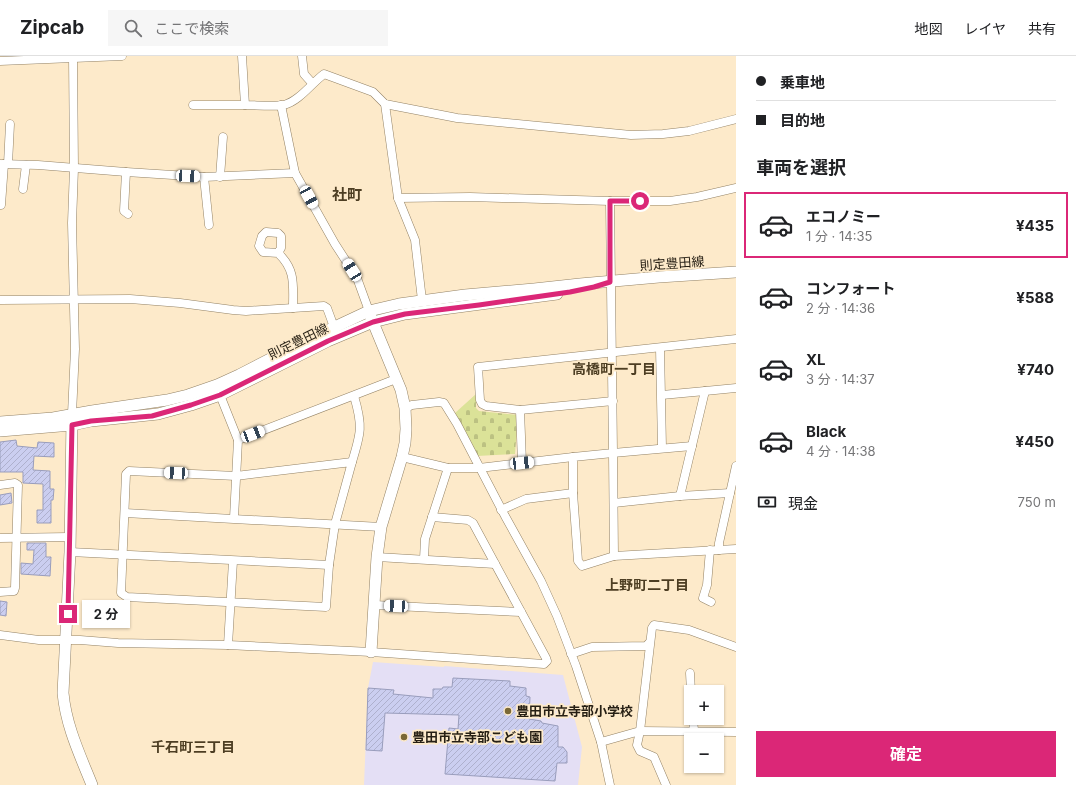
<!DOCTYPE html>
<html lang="ja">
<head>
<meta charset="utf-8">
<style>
  :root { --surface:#fff; --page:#f6f6f6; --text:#202124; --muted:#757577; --line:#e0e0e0; --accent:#db2777 }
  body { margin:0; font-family:Inter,"Noto Sans JP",sans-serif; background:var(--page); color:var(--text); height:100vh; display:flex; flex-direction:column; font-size:15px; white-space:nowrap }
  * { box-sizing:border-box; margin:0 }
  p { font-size:13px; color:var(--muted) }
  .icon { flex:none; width:22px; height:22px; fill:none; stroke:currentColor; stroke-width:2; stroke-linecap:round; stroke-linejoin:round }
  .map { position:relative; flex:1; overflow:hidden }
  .drawer { display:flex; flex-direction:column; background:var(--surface); width:340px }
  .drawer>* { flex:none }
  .top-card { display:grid; align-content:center; height:88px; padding:0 20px; background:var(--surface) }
  .tools { position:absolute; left:684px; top:629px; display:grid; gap:8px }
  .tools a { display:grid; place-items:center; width:40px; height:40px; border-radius:0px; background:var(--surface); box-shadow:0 1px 3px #0004; font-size:20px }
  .end { position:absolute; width:18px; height:18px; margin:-9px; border:5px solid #db2777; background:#fff; box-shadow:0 0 0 2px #fff }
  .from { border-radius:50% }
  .bubble { position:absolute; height:28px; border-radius:0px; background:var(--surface); box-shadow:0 1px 3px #0004; font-size:13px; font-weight:700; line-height:28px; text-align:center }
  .car { position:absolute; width:12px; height:24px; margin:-12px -6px; border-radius:5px; box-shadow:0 0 3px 1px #0007; background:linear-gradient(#fff 24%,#345 0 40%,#fff 0 76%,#345 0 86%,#fff 0) }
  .top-card b { display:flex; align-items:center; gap:14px; height:38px; font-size:15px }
  .top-card b+b { border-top:1px solid var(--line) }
  .top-card i { width:10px; height:10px; background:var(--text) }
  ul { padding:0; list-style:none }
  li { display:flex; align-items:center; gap:12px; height:66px; margin:0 8px 6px; padding:0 12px; border:2px solid transparent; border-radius:0px }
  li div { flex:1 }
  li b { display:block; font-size:15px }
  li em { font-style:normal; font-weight:700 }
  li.on { border-color:var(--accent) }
  li>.icon { width:36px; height:36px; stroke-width:1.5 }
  h2 { padding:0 20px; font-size:18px; line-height:48px }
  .pay { display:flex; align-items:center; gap:10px; height:44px; padding:0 20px; font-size:15px }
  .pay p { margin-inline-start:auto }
  .button { display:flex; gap:8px; margin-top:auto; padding:8px 20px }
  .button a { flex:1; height:46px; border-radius:0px; background:var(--accent); color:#fff; font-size:16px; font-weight:700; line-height:46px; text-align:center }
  header { display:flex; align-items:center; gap:24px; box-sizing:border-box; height:56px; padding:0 20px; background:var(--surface); border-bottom:1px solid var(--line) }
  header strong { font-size:19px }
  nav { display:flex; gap:22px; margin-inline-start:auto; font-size:14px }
  .search { width:280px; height:36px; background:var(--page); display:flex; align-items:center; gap:10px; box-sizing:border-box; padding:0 14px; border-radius:0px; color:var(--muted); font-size:15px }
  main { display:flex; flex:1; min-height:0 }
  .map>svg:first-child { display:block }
  .education { fill:#e4dff5 }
  .cemetery { fill:url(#cemetery-stones) }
  .building { fill:url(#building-hatch); stroke:#999dbc }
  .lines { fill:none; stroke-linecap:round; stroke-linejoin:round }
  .street-casing { stroke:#938265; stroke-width:9 }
  .secondary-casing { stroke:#938265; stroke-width:12 }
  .street { stroke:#fff; stroke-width:8 }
  .secondary { stroke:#fff; stroke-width:11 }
  .route { stroke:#db2777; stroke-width:5 }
  .poi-dot { fill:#7a6836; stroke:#fdeaca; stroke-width:1.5 }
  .labels { text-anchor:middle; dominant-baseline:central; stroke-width:3.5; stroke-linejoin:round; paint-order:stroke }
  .street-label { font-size:13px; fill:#261f14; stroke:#fdeaca }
  .poi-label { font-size:13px; font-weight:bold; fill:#261f14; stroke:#fdeaca; text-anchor:start }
  .neighbourhood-label { font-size:14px; font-weight:bold; fill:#4d3e23; stroke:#fdeaca }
  .quarter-label { font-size:15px; font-weight:bold; fill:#4d3e23; stroke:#fdeaca }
</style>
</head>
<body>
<header>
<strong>Zipcab</strong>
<div class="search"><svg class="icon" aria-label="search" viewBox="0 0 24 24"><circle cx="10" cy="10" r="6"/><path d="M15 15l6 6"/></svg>ここで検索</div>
<nav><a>地図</a><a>レイヤ</a><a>共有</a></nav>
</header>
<main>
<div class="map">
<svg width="736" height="729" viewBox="0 0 736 729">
  <defs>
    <pattern id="cemetery-stones" width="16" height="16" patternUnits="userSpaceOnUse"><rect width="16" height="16" fill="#dbe298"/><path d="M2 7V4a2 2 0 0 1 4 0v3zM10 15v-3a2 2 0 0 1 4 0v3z" fill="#bcc182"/></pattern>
    <pattern id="building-hatch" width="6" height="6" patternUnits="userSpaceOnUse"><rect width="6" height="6" fill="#cbcef0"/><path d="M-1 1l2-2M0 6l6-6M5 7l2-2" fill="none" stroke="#aeb0cd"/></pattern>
  </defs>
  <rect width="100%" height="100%" fill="#fdeaca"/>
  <polygon class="education" points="373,606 444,611 444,610 563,619 582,691 578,729 364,729 368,632"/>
  <polygon class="cemetery" points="476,338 476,352 479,355 518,359 515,398 477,400 455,357"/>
  <g class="building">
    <polygon points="16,384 17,390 37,392 38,386 54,387 54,401 34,400 33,414 50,415 50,433 54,433 53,444 51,444 51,467 37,467 37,454 43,454 43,428 23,427 23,416 0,416 0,386"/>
    <polygon points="11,437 12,447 0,449 0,439"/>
    <polygon points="27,487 46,487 46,501 51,501 50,520 21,518 21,507 33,508 34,494 27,494"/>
    <polygon points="0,545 7,546 6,560 0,559"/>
    <polygon points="453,622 510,625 510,630 526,632 526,640 530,641 529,663 541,665 542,667 558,670 558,691 563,691 567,696 567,707 557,707 555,725 445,718 449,672 458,673 459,659 385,657 382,695 366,694 368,632 394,634 393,638 433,642 433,633 442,633 443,631 452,631"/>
  </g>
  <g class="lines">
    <g class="street-casing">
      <g id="street">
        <path d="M242,0L245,49C256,49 273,51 284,49C299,45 311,28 324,18L373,36L385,48L457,62L631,79L663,78L689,75L736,63"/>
        <polyline points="302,0 304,18 312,27"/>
        <polyline points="0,5 122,0"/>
        <polyline points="385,48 398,142 415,184 422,244"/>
        <polyline points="193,49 245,49"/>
        <polyline points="281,49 295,117 335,188 357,222 369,255"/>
        <polyline points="0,108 38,109 126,116 204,121 295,117"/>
        <polyline points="8,108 10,68"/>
        <polyline points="126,116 124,155 128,158"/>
        <polyline points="204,121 209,169"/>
        <polyline points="220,121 223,81"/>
        <polyline points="23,133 26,109"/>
        <polyline points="398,142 470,141 610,145 670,145 697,141 736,132"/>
        <polyline points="610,145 613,397 573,401 573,437 578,505 582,510 614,500 736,493"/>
        <polyline points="1,149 4,108"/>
        <path d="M278,197L281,192V180L278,177L266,176L262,180L259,190L263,196L278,197C296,214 293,229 293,252"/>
        <polyline points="0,244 130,243 180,247 233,254 246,255 324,250 327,252 334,271"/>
        <polyline points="660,292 662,392"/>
        <polyline points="220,339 238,384 234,462"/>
        <polyline points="662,339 705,335"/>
        <polyline points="613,345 520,354 486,350 482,348 480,344 478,311 736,283"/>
        <polyline points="405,352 412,349 439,346 444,347 457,368 505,460 541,525 557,560 576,610 601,686 610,729"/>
        <polyline points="520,354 522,407"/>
        <polyline points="72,358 75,293 72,167 74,112 73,0"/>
        <polyline points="238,384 396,323"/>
        <polyline points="402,401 448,412 479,412 573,401"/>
        <polygon points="352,406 335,468 329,509 326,551 127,541 121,537 126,418 129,415 236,420"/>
        <path d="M352,406C361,377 363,370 354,340"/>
        <polyline points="0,429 15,427 18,429 15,532 14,535 0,536"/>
        <polyline points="680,440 705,335 736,332"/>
        <polyline points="614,447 680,440 730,437"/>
        <polyline points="501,454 526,443 573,437"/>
        <polyline points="125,457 381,471"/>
        <polyline points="0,482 69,481"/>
        <polyline points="710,494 707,529 703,542 711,546"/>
        <polyline points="719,494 719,487 736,410"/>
        <polyline points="70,496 329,509"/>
        <polyline points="614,500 613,397 692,390"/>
        <polyline points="377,501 495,508"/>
        <polyline points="424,503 425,483 448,412"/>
        <polyline points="374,549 521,556"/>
        <polyline points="0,579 39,584 80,584 118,587 228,589 371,596 544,608 547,605 546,602 473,467 468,464 432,461"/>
        <polyline points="228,589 233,505"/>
        <polyline points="571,598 592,591 646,590 649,587"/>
        <polyline points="690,617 691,636"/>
        <polyline points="693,662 694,675"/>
        <polyline points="601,686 640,675 736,676"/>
        <polyline points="666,729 654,701 640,695 637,689 640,675 652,572 654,569 689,574 736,591"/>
      </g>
    </g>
    <g class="secondary-casing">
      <g id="secondary">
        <polyline points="370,259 401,334 405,352 406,373 405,387 402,401 381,471 377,501 371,596"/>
        <path d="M72,363L70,496L63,637C66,670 80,699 92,729"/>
        <polyline points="0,366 53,362 92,355 167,344 188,339 217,329 239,319 307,284 369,255 399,248 465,239 534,233 580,228 659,221 736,216"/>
        <polyline points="0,375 72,369 91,365 158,358 191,349 220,339 328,285 373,266 405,258 557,238"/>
      </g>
    </g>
    <use href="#street" class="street"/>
    <use href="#secondary" class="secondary"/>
  </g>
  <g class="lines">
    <polyline class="route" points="68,558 72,369 91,365 152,360 191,349 220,339 328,285 373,266 405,258 479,249 570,236 594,231 610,226 610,145 640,145"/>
  </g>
  <g class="poi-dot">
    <circle cx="508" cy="655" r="4"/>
    <circle cx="404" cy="681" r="4"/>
  </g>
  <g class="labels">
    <g class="street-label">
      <text transform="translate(672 207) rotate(-4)">則定豊田線</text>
      <text transform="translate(298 285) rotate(-26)">則定豊田線</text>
    </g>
    <g class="poi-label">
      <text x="516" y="655">豊田市立寺部小学校</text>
      <text x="412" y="681">豊田市立寺部こども園</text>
    </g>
    <g class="neighbourhood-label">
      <text x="614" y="312">高橋町一丁目</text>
      <text x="647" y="528">上野町二丁目</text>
      <text x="193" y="690">千石町三丁目</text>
    </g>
    <g class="quarter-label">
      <text x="347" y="138">社町</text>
    </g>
  </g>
</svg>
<div class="tools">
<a>+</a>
<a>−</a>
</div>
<i class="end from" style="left:640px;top:145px"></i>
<i class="end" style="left:68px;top:558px"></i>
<div class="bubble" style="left:82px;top:544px;width:48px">2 分</div>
<i class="car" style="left:188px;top:120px;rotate:93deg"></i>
<i class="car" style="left:309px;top:141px;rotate:151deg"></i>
<i class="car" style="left:352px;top:214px;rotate:328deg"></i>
<i class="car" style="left:253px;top:378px;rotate:69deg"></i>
<i class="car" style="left:522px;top:407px;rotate:84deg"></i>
<i class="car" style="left:176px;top:417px;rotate:273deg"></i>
<i class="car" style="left:396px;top:550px;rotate:273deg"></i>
</div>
<section class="drawer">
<div class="top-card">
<b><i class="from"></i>乗車地</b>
<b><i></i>目的地</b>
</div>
<h2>車両を選択</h2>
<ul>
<li class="on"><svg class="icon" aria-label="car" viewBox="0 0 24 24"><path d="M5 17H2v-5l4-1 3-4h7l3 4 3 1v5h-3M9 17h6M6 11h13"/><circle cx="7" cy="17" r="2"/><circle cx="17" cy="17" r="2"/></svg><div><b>エコノミー</b><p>1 分 · 14:35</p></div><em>¥435</em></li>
<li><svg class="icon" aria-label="car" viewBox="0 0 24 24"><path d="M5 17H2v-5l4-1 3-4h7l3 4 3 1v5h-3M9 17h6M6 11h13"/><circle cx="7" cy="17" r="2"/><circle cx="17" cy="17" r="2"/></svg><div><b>コンフォート</b><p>2 分 · 14:36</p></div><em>¥588</em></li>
<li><svg class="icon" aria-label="car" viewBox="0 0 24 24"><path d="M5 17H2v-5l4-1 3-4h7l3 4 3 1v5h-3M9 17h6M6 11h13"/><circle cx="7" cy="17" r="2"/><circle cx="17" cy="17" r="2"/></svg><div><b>XL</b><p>3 分 · 14:37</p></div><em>¥740</em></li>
<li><svg class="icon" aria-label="car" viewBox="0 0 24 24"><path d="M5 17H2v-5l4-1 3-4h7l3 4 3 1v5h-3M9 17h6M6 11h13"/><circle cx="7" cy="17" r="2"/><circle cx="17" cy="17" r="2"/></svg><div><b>Black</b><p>4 分 · 14:38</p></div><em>¥450</em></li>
</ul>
<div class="pay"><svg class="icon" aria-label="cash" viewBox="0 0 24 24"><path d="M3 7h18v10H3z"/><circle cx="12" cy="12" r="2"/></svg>現金<p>750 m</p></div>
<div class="button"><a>確定</a></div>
</section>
</main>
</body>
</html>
